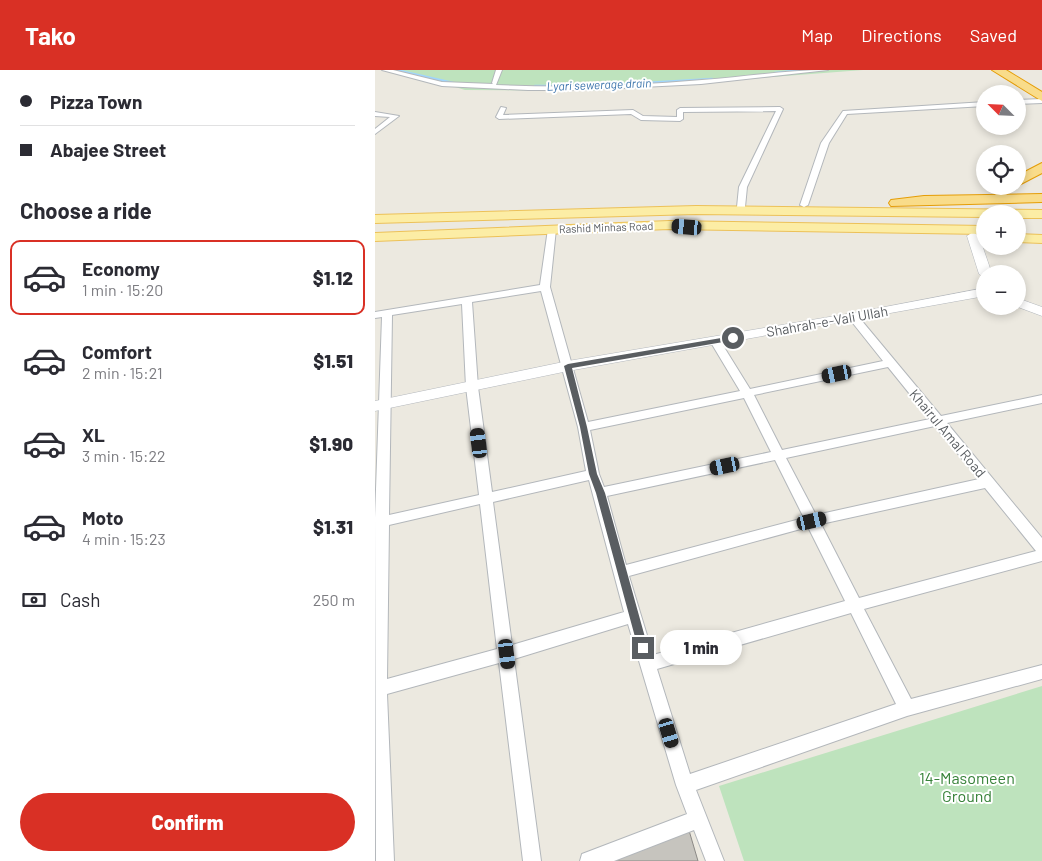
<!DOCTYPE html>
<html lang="en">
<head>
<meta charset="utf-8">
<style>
  :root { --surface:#fff; --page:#f7f7f7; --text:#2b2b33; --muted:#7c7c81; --line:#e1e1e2; --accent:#d93025 }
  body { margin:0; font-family:Barlow,sans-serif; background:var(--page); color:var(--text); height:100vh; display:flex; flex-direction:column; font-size:19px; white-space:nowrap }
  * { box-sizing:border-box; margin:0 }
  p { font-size:16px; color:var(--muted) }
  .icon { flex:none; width:28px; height:28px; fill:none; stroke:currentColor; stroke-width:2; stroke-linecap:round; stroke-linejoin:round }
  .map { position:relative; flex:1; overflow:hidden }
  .panel { display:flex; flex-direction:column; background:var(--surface); width:375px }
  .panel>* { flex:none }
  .guide { display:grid; align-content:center; height:110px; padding:0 20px; background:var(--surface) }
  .needle { width:32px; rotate:294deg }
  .tools { position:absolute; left:601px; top:15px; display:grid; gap:10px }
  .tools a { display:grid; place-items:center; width:50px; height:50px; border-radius:50%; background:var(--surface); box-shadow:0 2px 8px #0003; font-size:25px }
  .end { position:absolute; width:22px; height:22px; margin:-11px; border:6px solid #595d61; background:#fff; box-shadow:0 0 0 2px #fff }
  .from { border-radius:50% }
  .bubble { position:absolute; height:35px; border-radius:18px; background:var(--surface); box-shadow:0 2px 8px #0003; font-size:16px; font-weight:800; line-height:35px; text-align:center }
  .car { position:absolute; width:15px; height:30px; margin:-15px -8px; border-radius:6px; box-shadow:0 0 4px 1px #0007; background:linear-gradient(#222 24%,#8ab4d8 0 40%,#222 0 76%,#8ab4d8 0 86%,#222 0) }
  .guide b { display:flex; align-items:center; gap:18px; height:48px; font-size:19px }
  .guide b+b { border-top:1px solid var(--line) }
  .guide i { width:12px; height:12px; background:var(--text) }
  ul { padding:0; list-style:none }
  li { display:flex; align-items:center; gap:15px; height:75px; margin:0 10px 8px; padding:0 10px; border:2px solid transparent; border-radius:10px }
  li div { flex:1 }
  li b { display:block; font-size:19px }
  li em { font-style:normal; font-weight:800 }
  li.on { border-color:var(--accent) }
  li>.icon { width:45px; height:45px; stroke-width:1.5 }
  h2 { padding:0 20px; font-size:22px; line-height:60px }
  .pay { display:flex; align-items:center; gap:12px; height:55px; padding:0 20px; font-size:19px }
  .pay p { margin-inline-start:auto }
  .cta { display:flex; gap:10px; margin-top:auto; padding:10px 20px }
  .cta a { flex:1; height:58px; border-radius:30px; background:var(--accent); color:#fff; font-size:20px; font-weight:800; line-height:58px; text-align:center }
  header { display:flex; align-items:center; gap:30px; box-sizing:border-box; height:70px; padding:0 25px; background:var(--accent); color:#fff }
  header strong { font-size:24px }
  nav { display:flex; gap:28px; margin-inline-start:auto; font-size:18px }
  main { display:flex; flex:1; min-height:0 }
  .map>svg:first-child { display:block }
  .green { fill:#bee3bd }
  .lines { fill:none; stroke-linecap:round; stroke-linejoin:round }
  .stream { stroke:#a0d5fc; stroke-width:2.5 }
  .building { fill:#c6c4be; stroke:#8b8985 }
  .street-casing { stroke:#b3b7bb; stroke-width:2 }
  .secondary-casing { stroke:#b4b8bd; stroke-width:1 }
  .primary-casing { stroke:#ecc159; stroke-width:2 }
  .highway-casing { stroke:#e59d07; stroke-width:2 }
  .street { fill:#fff; fill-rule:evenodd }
  .secondary { fill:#fff; fill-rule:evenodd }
  .primary { fill:#fceda5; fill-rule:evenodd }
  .highway { fill:#f9dc8a; fill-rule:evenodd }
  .route { fill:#595d61 }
  .labels { text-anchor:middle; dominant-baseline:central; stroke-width:4; stroke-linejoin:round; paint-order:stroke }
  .far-street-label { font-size:11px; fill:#595d61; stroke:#fff }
  .far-water-label { font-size:12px; font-style:italic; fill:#3f76ad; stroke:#fff }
  .street-label { font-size:14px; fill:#595d61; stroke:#fff }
  .near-park-label { font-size:16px; fill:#378239; stroke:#fff }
</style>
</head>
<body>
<header>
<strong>Tako</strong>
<nav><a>Map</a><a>Directions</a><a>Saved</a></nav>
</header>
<main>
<section class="panel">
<div class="guide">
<b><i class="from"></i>Pizza Town</b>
<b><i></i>Abajee Street</b>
</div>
<h2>Choose a ride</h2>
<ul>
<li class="on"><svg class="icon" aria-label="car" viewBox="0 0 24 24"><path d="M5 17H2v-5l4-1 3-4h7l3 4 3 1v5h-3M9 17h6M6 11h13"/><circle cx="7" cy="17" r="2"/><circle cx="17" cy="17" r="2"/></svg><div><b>Economy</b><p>1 min · 15:20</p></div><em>$1.12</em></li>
<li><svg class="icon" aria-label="car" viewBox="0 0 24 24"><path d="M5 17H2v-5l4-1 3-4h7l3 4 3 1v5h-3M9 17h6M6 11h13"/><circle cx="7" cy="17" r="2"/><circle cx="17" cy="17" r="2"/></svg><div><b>Comfort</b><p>2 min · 15:21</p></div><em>$1.51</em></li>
<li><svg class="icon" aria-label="car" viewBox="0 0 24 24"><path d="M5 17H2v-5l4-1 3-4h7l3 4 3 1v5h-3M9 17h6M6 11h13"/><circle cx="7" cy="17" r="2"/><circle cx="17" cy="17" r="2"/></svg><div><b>XL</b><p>3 min · 15:22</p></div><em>$1.90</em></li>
<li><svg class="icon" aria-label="car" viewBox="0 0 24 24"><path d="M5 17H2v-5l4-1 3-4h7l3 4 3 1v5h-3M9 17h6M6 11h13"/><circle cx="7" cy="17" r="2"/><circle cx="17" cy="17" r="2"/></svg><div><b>Moto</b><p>4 min · 15:23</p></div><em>$1.31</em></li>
</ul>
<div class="pay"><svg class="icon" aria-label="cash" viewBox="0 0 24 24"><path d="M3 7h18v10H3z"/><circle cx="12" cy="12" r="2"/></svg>Cash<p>250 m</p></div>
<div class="cta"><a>Confirm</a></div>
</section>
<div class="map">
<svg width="667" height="791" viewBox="0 0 667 791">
  <rect width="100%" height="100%" fill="#ece9e0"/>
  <g class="green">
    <polygon points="26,0 488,0 216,21 90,20"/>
    <polygon points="667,616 667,791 369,791 344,716"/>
  </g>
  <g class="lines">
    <g class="stream">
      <polyline points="21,0 78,13"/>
      <polyline points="400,3 428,0"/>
      <polyline points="160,16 220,16 337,9"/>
    </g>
  </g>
  <polygon class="building" points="313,757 323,791 211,791"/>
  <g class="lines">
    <g class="street-casing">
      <g id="street">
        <path d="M7,0H18L67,12L118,14L117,13L121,0H127L121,15C190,18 259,16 327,10C369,7 411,0 453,0L326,14L209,20H153L67,16Z"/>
        <polygon points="667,29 667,33 642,34 642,30"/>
        <polygon points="610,32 610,36 472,44 454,73 433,135 429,137 425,135 446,73 468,41"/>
        <polygon points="126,37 131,38 128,45 258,40 268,46 302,47 302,40 305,38 405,37 408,39 372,117 370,137 366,139 362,137 364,117 401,41 308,42 308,49 305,51 266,50 256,44 124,49 121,47"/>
        <polygon points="0,42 24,46 0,64 0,59 15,47 0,46"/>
        <path d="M177,156L181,159L175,217L213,352L365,321L335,271L340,268L344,269L375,319L508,291L473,247L478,244L482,245L566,346L667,325V333L572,353L667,468V491L489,539L536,629L667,595V609L532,646L321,720L349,791H331L319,760L239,791H205L207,784L312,744L301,715L253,554L139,589L166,791H148L124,593L12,624L19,791H1L0,448L7,247L0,248V242L165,215L173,159ZM166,221L203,357L211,401L117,422L103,317L97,232ZM87,234L91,317L104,425L14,445L17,245ZM513,297L555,349L407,380L379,325ZM369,328L396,382L229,417L224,404L215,360ZM560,356L604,409L441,445L411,388ZM400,390L429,448L251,495L232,426ZM214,410L249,542L137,575L118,432ZM610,418L661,481L484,528L446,454ZM105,434L122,579L12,609L14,455ZM433,457L470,531L278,585L254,506ZM476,543L521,634L315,704L282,599Z"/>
      </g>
    </g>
    <g class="secondary-casing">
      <g id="secondary">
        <polygon points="598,162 604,166 617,204 610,204 610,208 604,204 592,166"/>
        <polygon points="610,218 610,226 193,301 0,341 0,331 193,291 478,243"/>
        <polygon points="642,228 667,237 667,246 640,236 642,236"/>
      </g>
    </g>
    <g class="primary-casing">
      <g id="primary">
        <polygon points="321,136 667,140 667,148 642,148 642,144 610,144 610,147 321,144 0,153 0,145"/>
        <polygon points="294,151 610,156 610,164 294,159 0,171 0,163"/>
        <polygon points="642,164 667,165 667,173 642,172"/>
      </g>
    </g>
    <g class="highway-casing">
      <g id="highway">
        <polygon points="617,0 631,0 667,22 667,31"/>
        <polygon points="667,93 667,103 642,116 642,106"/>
        <polygon points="667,124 667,132 516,136 514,133 516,130 549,126"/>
      </g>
    </g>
    <use href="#street" class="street"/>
    <use href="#secondary" class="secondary"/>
    <use href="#primary" class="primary"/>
    <use href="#highway" class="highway"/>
  </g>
  <polygon class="route" points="358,266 360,267 360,270 197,298 212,357 222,404 230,423 273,578 268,582 263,578 221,423 214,404 205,357 189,296 193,294"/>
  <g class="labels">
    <g class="far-street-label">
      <text transform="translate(231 157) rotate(-2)">Rashid Minhas Road</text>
    </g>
    <g class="far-water-label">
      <text transform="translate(224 14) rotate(-2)">Lyari sewerage drain</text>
    </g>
    <g class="street-label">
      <text transform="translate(452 251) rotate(-10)">Shahrah-e-Vali Ullah</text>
      <text transform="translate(573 363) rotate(50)">Khairul Amal Road</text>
    </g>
    <g class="near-park-label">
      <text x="592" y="707">14-Masomeen<tspan x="592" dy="18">Ground</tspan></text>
    </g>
  </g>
</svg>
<div class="tools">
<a><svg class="needle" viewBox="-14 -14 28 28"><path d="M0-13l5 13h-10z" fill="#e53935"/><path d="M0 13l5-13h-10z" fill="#7c7c81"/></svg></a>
<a><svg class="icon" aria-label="locate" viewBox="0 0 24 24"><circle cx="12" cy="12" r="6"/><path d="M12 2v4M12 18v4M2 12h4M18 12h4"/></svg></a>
<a>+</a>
<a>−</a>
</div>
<i class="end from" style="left:358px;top:268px"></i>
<i class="end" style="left:268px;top:578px"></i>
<div class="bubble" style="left:285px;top:560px;width:82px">1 min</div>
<i class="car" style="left:312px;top:157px;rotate:275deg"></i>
<i class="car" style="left:462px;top:304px;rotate:258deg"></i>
<i class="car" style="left:104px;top:373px;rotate:353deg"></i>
<i class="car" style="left:350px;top:396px;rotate:258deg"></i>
<i class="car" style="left:437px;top:451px;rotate:77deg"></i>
<i class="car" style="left:132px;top:584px;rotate:173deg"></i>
<i class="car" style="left:294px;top:663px;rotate:163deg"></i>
</div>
</main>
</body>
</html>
